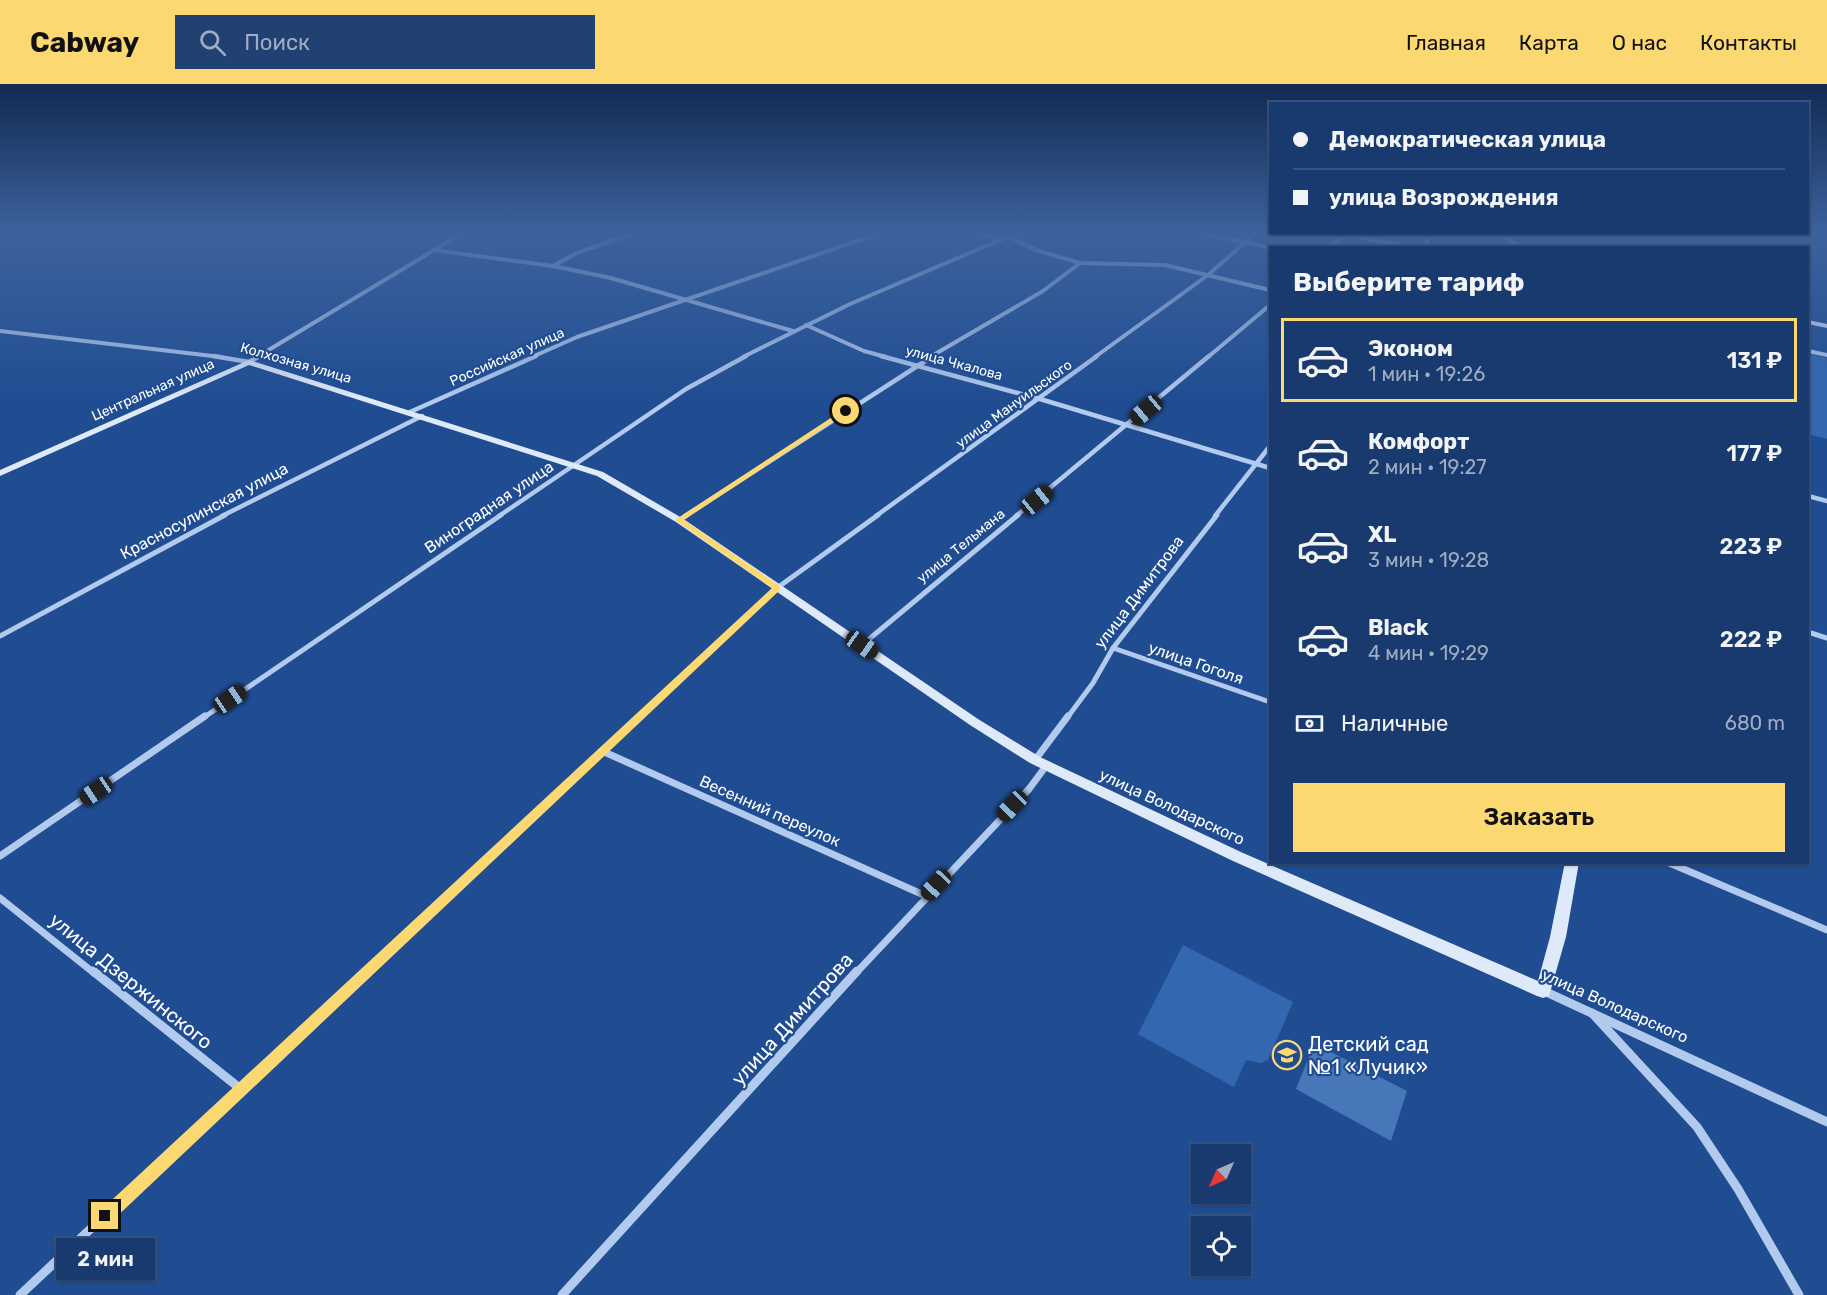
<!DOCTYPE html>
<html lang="ru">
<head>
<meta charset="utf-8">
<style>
  :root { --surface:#183a6e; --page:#214173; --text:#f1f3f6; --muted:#9fadc2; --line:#365481; --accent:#fbd872 }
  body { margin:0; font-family:Rubik,sans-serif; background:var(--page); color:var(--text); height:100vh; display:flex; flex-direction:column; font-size:22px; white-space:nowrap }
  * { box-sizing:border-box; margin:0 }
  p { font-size:20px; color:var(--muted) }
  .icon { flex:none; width:33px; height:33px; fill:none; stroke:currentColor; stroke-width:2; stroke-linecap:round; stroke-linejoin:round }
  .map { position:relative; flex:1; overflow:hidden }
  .side { position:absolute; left:1269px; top:162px; width:540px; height:618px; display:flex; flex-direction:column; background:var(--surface); border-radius:0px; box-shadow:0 2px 4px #0004,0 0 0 2px var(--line) }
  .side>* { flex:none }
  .hud { position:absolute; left:1269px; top:18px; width:540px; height:132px; border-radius:0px; box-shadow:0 2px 4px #0004,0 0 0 2px var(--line); display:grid; align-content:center; height:132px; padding:0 24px; background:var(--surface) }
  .needle { width:39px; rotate:225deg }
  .controls { position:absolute; left:1191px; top:1060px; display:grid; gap:12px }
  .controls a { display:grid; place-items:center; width:60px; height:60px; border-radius:0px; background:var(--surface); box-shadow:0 2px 4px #0004,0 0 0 2px var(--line); font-size:30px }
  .end { position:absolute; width:27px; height:27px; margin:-14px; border:8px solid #fbd872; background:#111; box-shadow:0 0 0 3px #111 }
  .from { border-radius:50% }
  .bubble { position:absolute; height:42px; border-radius:0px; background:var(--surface); box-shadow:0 2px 4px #0004,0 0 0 2px var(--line); font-size:20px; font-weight:600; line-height:42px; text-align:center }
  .car { position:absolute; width:18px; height:36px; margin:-18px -9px; border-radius:8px; box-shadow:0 0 4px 2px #0007; background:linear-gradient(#222 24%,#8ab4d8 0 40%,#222 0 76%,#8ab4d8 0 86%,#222 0) }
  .hud b { display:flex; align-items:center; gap:21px; height:57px; font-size:22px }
  .hud b+b { border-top:2px solid var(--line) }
  .hud i { width:15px; height:15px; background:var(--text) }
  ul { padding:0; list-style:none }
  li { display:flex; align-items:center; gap:18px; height:84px; margin:0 12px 9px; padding:0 12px; border:3px solid transparent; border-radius:0px }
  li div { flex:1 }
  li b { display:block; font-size:22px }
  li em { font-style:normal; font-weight:600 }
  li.active { border-color:var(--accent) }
  li>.icon { width:54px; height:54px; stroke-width:1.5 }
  h2 { padding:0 24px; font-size:27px; line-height:72px }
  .pay { display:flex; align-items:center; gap:15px; height:66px; padding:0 24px; font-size:22px }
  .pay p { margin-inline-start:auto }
  .cta { display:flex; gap:12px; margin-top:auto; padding:12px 24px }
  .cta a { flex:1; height:69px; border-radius:0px; background:var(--accent); color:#111; font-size:24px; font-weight:600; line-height:69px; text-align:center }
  header { display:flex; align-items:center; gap:36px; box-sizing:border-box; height:84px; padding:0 30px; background:var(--accent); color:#111 }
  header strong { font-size:28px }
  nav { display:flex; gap:33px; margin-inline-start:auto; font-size:21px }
  .search { width:420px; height:54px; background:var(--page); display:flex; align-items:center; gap:15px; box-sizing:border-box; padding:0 21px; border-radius:0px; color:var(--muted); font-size:22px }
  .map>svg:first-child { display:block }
  .green { fill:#3367b0 }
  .building { fill:#4877b9 }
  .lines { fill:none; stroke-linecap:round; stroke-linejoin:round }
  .street-far4 { stroke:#b1caee; stroke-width:4 }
  .street-far3 { stroke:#b1caee; stroke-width:4.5 }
  .street-far2 { stroke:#b1caee; stroke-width:5 }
  .street-far1 { stroke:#b1caee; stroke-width:7 }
  .street { stroke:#b1caee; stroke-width:9 }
  .secondary { fill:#dee9fa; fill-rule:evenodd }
  .route { fill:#fbd872 }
  .labels { text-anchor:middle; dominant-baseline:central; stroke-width:4.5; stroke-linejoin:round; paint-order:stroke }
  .far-street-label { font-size:14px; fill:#fff; stroke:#204d92 }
  .street-label { font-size:16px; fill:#fff; stroke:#204d92 }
  .near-street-label { font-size:20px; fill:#fff; stroke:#204d92 }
  .near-poi-label { font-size:20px; fill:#fff; stroke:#204d92; text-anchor:start }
</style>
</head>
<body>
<header>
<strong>Cabway</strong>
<div class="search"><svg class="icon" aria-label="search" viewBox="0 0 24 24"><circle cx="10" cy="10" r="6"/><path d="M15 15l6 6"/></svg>Поиск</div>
<nav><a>Главная</a><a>Карта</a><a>О нас</a><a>Контакты</a></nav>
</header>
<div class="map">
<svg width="1827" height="1211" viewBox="0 0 1827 1211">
  <rect width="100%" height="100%" fill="#204d92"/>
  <g class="green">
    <polygon points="1808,270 1827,274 1827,355 1808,350"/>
    <polygon points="1183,861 1293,918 1268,976 1261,979 1246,976 1234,1003 1138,950"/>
  </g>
  <polygon class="building" points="1315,957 1329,967 1407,1007 1391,1057 1296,1005"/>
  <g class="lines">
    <g class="street-far4">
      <polyline points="971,147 997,155"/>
      <polyline points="1190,147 1274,164"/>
      <polyline points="1334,148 1412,164"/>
      <polyline points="1498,148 1522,164"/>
      <polyline points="1008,152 1036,166 1080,179 1165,181 1270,206"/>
      <polyline points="1331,164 1344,151"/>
      <polyline points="1423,164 1433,148"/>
      <polyline points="433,166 553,182 611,194 793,247"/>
      <polyline points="553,182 579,168 641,147"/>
      <polyline points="806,241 864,267 886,273"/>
      <polyline points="0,247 221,273"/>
      <polyline points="1808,267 1827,271"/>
      <polyline points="257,273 466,147"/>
      <polyline points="532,273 577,253 886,147"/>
      <polyline points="743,273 850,220 1021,147"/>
      <polyline points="930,273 1043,207 1080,179"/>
      <polyline points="1095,273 1208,191 1258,147"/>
      <polyline points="1208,273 1270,221"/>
    </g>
    <g class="street-far3">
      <polyline points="213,272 249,278 260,272"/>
      <polyline points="881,272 1040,315 1270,384"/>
      <polyline points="410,328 536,272"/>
      <polyline points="1808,412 1827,417"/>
      <polyline points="222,432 422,332"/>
      <polyline points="499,432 686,305 746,272"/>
      <polyline points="685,432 933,272"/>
      <polyline points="876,432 1097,272"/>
      <polyline points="1016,432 1209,272"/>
      <polyline points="1215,432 1270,362"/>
    </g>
    <g class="street-far2">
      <polyline points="679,436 687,431"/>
      <polyline points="1808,548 1827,554"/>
      <polyline points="0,552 225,431"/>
      <polyline points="862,561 1018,431"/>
      <polyline points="1113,564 1270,618"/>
      <polyline points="203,634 501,431"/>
      <polyline points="638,634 777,504 878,431"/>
      <polyline points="1067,634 1093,599 1113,564 1217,431"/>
    </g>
    <g class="street-far1">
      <polyline points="602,667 926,812"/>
      <polyline points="1035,676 1068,632"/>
      <polyline points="0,772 205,632"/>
      <polyline points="1667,778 1827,846"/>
      <polyline points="0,814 94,889"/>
      <polyline points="365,889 640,632"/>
      <polyline points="856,889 1029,705 1046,682"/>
    </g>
    <g class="street">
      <polyline points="93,887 242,1006"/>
      <polyline points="1544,907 1827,1038"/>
      <polyline points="1592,929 1697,1043 1738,1105 1799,1211"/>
      <polyline points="20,1211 366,887"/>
      <polyline points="562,1211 857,887"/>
    </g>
    <g class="secondary">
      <polygon points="1808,236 1827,240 1827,244 1808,240"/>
      <polygon points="249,276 603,388 682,434 978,635 1040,673 1243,769 1538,897 1550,853 1565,778 1579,778 1566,853 1549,912 1543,914 1537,912 1233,777 1030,679 970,641 676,438 597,392 249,281 0,392 0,386"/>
    </g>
  </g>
  <linearGradient id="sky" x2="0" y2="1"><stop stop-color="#122a50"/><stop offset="0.47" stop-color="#3c629d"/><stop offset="1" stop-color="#3c629d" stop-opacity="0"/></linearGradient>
  <rect width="1827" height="316" fill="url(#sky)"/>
  <polygon class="route" points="843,326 849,327 684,436 780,502 780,506 111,1138 105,1140 100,1138 98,1132 100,1127 772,504 675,436"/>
  <defs>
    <g id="school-ring" transform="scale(1.5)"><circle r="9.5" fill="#204d92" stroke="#fbd872" stroke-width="1.5"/><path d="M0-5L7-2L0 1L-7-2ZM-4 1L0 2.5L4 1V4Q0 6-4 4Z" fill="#fbd872"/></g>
  </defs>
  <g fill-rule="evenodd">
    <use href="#school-ring" x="1287" y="971"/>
  </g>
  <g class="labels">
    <g class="far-street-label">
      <text transform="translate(507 273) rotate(-24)">Российская улица</text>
      <text transform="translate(296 279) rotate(16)">Колхозная улица</text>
      <text transform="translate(954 279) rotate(15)">улица Чкалова</text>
      <text transform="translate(153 306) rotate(-24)">Центральная улица</text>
      <text transform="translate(1014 320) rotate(-36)">улица Мануильского</text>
      <text transform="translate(961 462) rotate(-39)">улица Тельмана</text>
    </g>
    <g class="street-label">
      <text transform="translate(489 423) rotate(-34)">Виноградная улица</text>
      <text transform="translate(204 427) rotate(-28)">Красносулинская улица</text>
      <text transform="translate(1139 508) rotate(-53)">улица Димитрова</text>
      <text transform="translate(1196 579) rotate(19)">улица Гоголя</text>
      <text transform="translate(1172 723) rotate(25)">улица Володарского</text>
      <text transform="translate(770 727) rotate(24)">Весенний переулок</text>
      <text transform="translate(1615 922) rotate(24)">улица Володарского</text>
    </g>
    <g class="near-street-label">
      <text transform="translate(131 897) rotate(39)">улица Дзержинского</text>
      <text transform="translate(792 935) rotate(-48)">улица Димитрова</text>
    </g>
    <g class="near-poi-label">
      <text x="1308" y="960">Детский сад<tspan x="1308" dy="23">№1 «Лучик»</tspan></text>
    </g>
  </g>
</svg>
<div class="controls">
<a><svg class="needle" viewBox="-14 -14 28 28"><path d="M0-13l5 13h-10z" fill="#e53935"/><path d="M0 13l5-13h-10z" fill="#9fadc2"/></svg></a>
<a><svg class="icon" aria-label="locate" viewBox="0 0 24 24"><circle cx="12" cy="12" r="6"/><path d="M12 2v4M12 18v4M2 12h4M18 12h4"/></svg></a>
</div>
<i class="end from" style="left:846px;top:327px"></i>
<i class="end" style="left:105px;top:1132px"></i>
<div class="bubble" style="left:56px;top:1154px;width:99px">2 мин</div>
<i class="car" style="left:1146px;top:326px;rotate:230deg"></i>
<i class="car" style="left:1037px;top:416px;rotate:51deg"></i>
<i class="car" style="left:862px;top:561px;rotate:125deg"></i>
<i class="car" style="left:230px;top:615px;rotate:56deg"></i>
<i class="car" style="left:96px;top:707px;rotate:236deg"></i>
<i class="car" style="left:1012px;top:722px;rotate:224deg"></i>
<i class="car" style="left:936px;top:801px;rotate:223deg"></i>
<div class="hud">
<b><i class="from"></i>Демократическая улица</b>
<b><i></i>улица Возрождения</b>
</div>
<section class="side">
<h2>Выберите тариф</h2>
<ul>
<li class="active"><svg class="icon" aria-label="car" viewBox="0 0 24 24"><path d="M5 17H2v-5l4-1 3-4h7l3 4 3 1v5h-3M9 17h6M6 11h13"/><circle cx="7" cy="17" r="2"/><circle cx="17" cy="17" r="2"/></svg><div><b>Эконом</b><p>1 мин · 19:26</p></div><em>131 ₽</em></li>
<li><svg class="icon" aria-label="car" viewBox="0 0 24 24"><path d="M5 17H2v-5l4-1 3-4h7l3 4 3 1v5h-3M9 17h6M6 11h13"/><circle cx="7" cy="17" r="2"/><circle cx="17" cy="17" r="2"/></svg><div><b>Комфорт</b><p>2 мин · 19:27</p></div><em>177 ₽</em></li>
<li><svg class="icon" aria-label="car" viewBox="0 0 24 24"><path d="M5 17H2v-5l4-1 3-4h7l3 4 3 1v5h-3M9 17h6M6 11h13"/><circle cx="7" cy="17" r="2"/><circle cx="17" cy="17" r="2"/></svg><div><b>XL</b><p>3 мин · 19:28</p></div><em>223 ₽</em></li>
<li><svg class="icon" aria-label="car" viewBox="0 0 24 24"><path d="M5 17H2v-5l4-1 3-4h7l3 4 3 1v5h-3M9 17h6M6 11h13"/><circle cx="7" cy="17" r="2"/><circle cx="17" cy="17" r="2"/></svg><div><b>Black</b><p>4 мин · 19:29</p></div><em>222 ₽</em></li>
</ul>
<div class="pay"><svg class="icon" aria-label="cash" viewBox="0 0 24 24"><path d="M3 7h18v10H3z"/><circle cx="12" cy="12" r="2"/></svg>Наличные<p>680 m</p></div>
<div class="cta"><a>Заказать</a></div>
</section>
</div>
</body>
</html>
